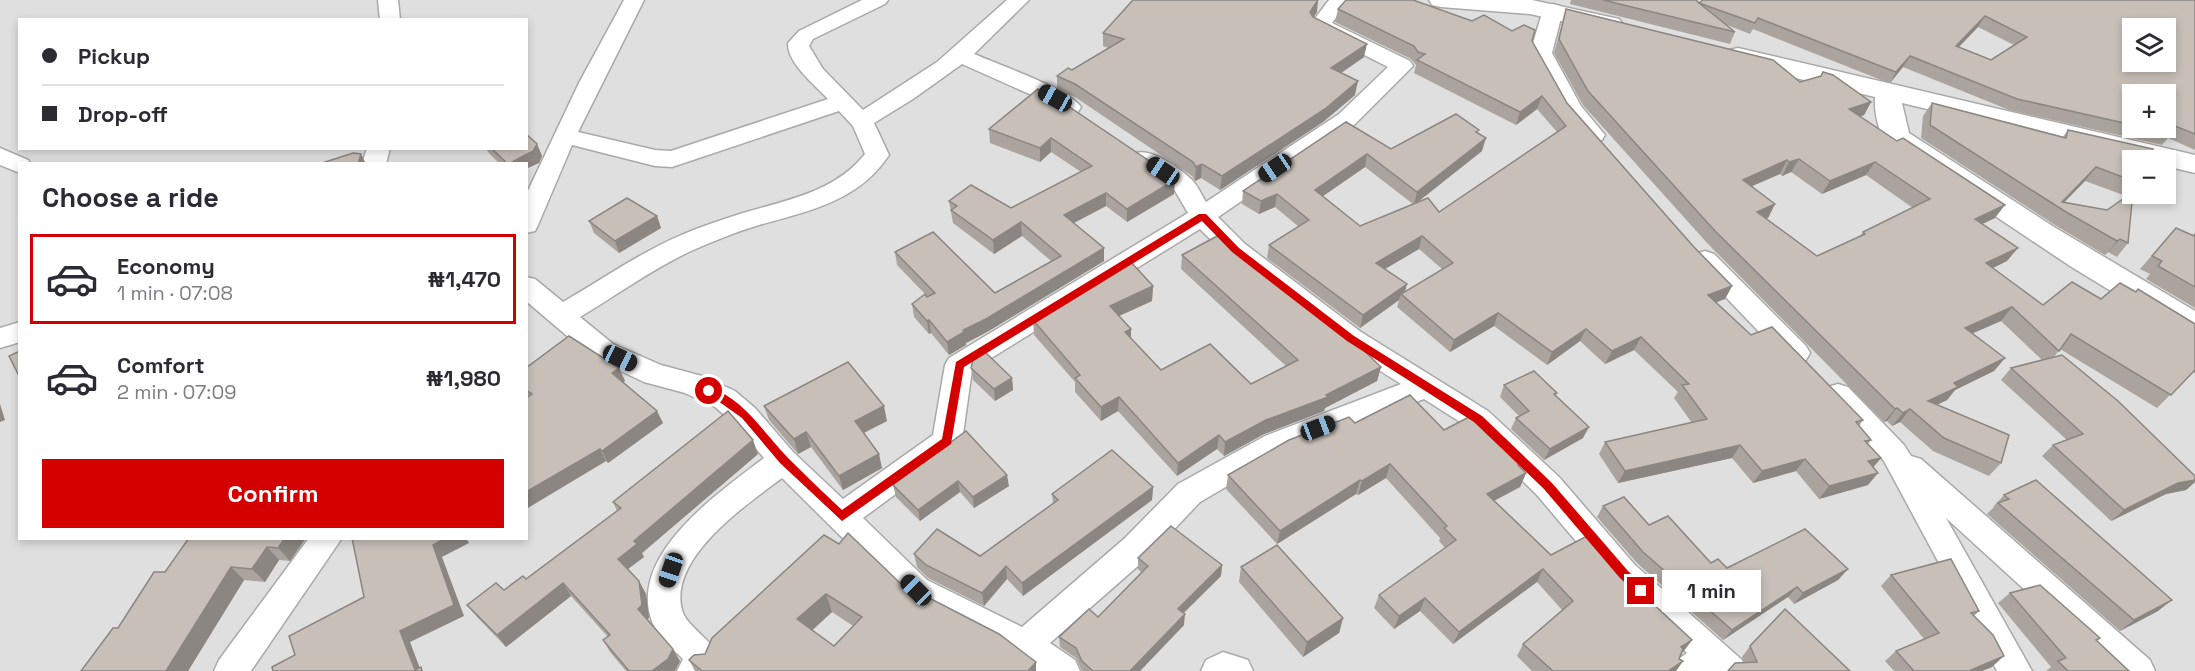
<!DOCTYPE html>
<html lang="en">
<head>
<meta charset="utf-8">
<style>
  :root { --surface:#fff; --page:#f7f7f7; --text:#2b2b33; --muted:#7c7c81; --line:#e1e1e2; --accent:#d40000 }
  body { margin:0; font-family:"Space Grotesk",sans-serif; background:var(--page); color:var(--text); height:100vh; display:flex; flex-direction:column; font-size:22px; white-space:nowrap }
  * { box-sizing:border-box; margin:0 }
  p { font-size:20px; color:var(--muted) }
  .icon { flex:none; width:33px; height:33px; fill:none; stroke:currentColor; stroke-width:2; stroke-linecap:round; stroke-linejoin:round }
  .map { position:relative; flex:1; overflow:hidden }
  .drawer { position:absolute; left:18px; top:162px; width:510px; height:378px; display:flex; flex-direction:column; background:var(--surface); border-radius:0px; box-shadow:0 3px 9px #0003 }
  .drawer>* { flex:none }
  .hud { position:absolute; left:18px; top:18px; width:510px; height:132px; border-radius:0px; box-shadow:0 3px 9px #0003; display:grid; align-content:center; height:132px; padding:0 24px; background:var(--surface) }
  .controls { position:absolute; left:2122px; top:18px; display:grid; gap:12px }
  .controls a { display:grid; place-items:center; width:54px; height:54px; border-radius:0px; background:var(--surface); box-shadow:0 3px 9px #0003; font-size:30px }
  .end { position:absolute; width:27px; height:27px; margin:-14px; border:8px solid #d40000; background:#fff; box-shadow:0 0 0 3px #fff }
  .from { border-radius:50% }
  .bubble { position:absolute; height:42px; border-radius:0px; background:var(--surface); box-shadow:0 3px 9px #0003; font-size:20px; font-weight:600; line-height:42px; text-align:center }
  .car { position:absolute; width:18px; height:36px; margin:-18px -9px; border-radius:8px; box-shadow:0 0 4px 2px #0007; background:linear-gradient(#222 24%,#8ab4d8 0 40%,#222 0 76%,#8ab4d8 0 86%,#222 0) }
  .hud b { display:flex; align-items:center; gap:21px; height:57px; font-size:22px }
  .hud b+b { border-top:2px solid var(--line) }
  .hud i { width:15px; height:15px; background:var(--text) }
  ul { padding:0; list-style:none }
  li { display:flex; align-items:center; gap:18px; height:90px; margin:0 12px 9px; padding:0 12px; border:3px solid transparent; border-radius:0px }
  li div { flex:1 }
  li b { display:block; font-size:22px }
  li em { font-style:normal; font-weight:600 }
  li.active { border-color:var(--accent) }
  li>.icon { width:54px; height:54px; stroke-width:1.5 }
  h2 { padding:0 24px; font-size:27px; line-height:72px }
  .button { display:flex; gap:12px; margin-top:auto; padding:12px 24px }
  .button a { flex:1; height:69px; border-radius:0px; background:var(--accent); color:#fff; font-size:24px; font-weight:600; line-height:69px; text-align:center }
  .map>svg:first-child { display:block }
  .residential { fill:#e0dfdf; fill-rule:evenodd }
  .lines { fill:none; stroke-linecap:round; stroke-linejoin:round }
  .minor-casing { stroke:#a9a9a9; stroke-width:3 }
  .tertiary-casing { stroke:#a9a9a9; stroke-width:3 }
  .minor { fill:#fff; fill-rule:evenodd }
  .tertiary { fill:#fff; fill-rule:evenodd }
  .wall { fill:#aba49e; fill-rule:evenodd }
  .shaded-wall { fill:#8b8681 }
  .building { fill:#c7bfb8; stroke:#8b8681; stroke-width:1.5; fill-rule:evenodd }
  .route { fill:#d40000 }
</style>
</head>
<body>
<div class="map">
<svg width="2195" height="671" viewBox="0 0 2195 671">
  <rect width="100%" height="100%" fill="#f2efe9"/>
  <path class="residential" d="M0,0H2195V671H0ZM20,20H526V148H20ZM2133,28H2166V62H2133ZM2133,94H2166V128H2133ZM2133,160H2166V194H2133ZM20,164H526V538H20Z"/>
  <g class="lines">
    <g class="minor-casing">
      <g id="minor">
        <polygon points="378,0 398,0 400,20 380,20"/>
        <path d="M624,0H644L578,132L655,150L671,151L828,99C815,85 787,63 788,43L799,31L862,0H888L885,4L813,39L809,46L823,69L863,110L937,62L1007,0H1029L974,54C997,64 1069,89 1081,107L1078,112L1070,114L1062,112L1036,97L962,64L913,99L874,123L889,155C859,201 809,211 759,225C736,232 713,241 691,251C652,269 617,295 580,317L613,344L661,365L702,376L735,391L755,408L793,452L843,499L933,435L945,365L949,358L1188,213L1174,189L1136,163L1132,158L1136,153C1151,148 1178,167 1190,178C1197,184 1201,194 1206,202L1339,114L1388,67L1313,29L1310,25L1329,0H1349L1332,23L1410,61L1413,66L1355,124L1218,217L1245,244L1361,332L1488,411L1559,477L1635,565L1742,660L1747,671H1672L1677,660L1687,653L1613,585L1537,495L1468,427L1424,399L1285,452L1200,502L1147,558L1050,643L1075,660L1080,671H1035L1013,656L905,600L782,478C746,505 668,558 682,610C686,626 711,639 719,656L712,671H677L683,659C670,646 654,633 650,615C633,551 721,491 764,458L735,424L715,407L685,393L644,382L593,358L526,301V277L535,279L563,302C601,280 638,254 679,236C700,227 721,220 743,213C787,200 835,192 865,154L853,126L839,111L672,167L655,166L572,145L538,225L535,231L526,233V195L579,83ZM1200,229C1259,289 1330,339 1401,384L1265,436L1178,484L1125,538L1022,627L927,580L863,518L957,449L962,441L972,370Z"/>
        <path d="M1553,4L1560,6L1563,10L1552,53L1581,106L1605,135L1602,140C1597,141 1593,143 1588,141C1569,132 1541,73 1530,53L1543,10L1546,6Z"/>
        <polygon points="0,148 28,160 31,164 20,164 20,173 0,165"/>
        <polygon points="367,148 390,148 386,164 362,164"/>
        <polygon points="1705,251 1714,254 1806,346 1810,353 1806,360 1796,363 1786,360 1696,266 1692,260 1696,254"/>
        <polygon points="20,322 20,342 0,348 0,328"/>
        <polygon points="1838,384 1848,387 1904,445 1911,456 1921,459 2150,660 2155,671 2114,671 1946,518 2032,671 1997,671 1884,461 1828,403 1824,395 1828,387"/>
        <polygon points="309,538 342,538 251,671 214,671 219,660"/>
        <polygon points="1223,652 1248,660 1253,671 1201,671 1206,660"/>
      </g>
    </g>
    <g class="tertiary-casing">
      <g id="tertiary">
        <polygon points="1429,0 1532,0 1619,19 1623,24 1619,29 1610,32 1530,14 1441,7 1432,5"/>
        <path d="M1738,48L2195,155V173L2166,166V160H2141L1902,103L1909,133L2054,227L2195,311V338L2183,335L2070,266L1886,143C1878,131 1874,111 1875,97L1729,62L1725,56L1729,50Z"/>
      </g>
    </g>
    <use href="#minor" class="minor"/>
    <use href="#tertiary" class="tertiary"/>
  </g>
  <g class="wall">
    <path d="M1563,0H1696L1699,3L2195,0V150L2168,138L2162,145L2009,110L1903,67L1890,83L1886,82L1753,29L1750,34L1727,25L1735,32L1730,44L1570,4L1571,0ZM1978,27L2014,45L1991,60L1959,47ZM2133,94L2166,128H2133Z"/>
    <path d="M1338,9L1472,21L1512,31L1532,41L1567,103L1693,246L1732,286L1725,299L1716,302L1751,335L1863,420L1859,426L1871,440L1868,444L1881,458L1873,467L1868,485L1819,499L1796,471L1753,483L1732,458L1618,483L1599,454L1605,442L1692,423L1674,398L1678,392L1634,350L1605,364L1580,341L1547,365L1494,326L1450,352L1397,307L1399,300L1360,328L1267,258L1269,245L1299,227L1275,207L1259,214L1242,204L1243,191L1346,122L1391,149L1478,133L1482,151L1416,203L1439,212L1557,132L1537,109L1516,125L1414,73L1416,65L1411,59L1335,22ZM1365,167L1413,204L1360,226L1323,196ZM1419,249L1442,269L1405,292L1385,269Z"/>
    <path d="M1566,9L1800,82L1871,102L1864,115L1860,117L1995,218L1982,224L2007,261L1993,268L2043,305L2101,299L2195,324V374L2193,372L2157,408L2060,349L2054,357L2195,476V482L2186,490L2166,494L2111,521L2042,456L2053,445L2067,440L2001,380L2011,368L2042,360L2001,321L1973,333L2005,358L1994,371L1955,390L1947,400L1937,405L2001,463L1989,476L1933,451L1900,422L1892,426L1887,421L1884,422L1708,244L1583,105L1554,53ZM1791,172L1822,194L1866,175L1913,208L1863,232L1860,236L1817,256L1766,218H1768L1775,204L1752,186L1780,174L1782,176Z"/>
    <polygon points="1317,12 1313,17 1364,57 1341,73 1355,95 1323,122 1220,190 1201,178 1195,181 1192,176 1075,97 1057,89 1057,76 1072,70 1108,48 1103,46 1103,33"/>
    <polygon points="1038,89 1174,194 1127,222 1106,206 1074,223 1104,261 987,332 966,343 966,345 949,355 931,333 929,334 914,317 912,304 927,296 897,265 895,252 995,293 1051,261 1022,236 994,254 953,223 949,201 1011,208 1081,172 1051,152 1040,162 990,143 989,129"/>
    <path d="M1932,103L2063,137L2068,130L2133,160V191L2131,193L2128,243L2117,257L2108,252L2105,255L2055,225L1921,138L1923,116ZM2085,181L2126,196L2107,210L2065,202Z"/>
    <polygon points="537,144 542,156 539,163 500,164 488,152 486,148 526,148"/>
    <polygon points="657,216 661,228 619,253 594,233 589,221"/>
    <polygon points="2176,228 2192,236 2195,233 2195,308 2146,279 2150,274 2140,269"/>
    <polygon points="1182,255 1272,280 1381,367 1377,381 1325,408 1324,411 1264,434 1224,456 1217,449 1177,476 1118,411 1101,421 1075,392 1075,382 1034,335 1033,320 1153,286 1152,301 1119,316 1131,339 1161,370 1251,384 1286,366 1181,269"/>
    <polygon points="526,368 619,368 625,381 623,382 663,423 608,463 606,461 526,509"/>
    <polygon points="971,368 1012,378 1013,390 995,401 973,380"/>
    <polygon points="1504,385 1557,393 1555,396 1583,438 1544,460 1511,429 1516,418 1519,416 1500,397"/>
    <polygon points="764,406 887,421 864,433 882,468 843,490 811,447 798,454 769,420"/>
    <polygon points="1355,423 1444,430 1521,463 1520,466 1526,473 1520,487 1494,501 1551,555 1620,573 1692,640 1682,653 1679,659 1683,661 1676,671 1532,671 1517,656 1523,644 1562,610 1537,582 1453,644 1420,611 1394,629 1374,608 1379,595 1445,548 1439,541 1440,538 1386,478 1358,495 1356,494 1277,544 1226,489 1228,475"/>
    <polygon points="966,431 1009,486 974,508 960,492 920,521 896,497 893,485"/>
    <polygon points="758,454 642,553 644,557 628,569 639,581 646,594 649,618 647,619 680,661 675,671 626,671 610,652 603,640 608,637 571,596 506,647 477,617 467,605 504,590 526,579 617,511 613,502"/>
    <polygon points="1153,487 1152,500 1023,596 1007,579 984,606 928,578 917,567 914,554 980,556 1053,504 1052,494"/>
    <polygon points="2004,495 2158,611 2120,631 1987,514 1994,507 1993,507"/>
    <polygon points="1603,506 1649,525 1711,563 1727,568 1848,569 1838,580 1794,604 1788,597 1723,640 1637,563 1597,517"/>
    <path d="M824,535L900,583L1036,671H695L689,660L705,654ZM832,612L853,626L834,646L812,630Z"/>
    <polygon points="189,538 306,538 290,561 279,560 265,582 244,580 188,671 81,671 165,572"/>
    <polygon points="1138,558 1222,565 1221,576 1184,613 1184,625 1140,671 1082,671 1076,658 1060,647 1059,637 1098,617 1142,573 1138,569"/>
    <polygon points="1241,567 1343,618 1339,633 1303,657 1239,582"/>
    <polygon points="1891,575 1979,611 1974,616 1992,667 1982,671 1894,671 1885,661 1896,651 1924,639 1881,586"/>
    <polygon points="2010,593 2100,638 2097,641 2129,671 2046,671 2051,667 1998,603"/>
    <polygon points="1750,646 1850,671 1744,663 1742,657"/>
  </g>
  <g class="shaded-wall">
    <polygon points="1318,0 1317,12 1308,25 1310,12"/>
    <polygon points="1985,16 1978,27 1949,57 1956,46"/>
    <polygon points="1367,44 1364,57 1328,82 1331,68"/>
    <polygon points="1910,56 1903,67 1890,83 1896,72"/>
    <polygon points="1358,81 1355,95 1323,122 1220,190 1222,176"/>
    <polygon points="1542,96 1537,109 1516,125 1520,112"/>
    <polygon points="1871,102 1864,115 1841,123 1849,109"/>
    <polygon points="1051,138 1051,152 1040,162 1040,148"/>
    <polygon points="1486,138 1482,151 1414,205 1417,192"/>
    <polygon points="537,144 542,156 539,163 526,169 526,164 508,164"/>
    <polygon points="361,154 366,164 358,164"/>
    <polygon points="1367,154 1365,167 1313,203 1315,190"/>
    <polygon points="1799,159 1791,172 1782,176 1789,162"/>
    <polygon points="1787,160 1780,174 1736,193 1743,180"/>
    <polygon points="1875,162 1866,175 1822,194 1830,181"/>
    <polygon points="1202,164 1201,178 1195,181 1196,167"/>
    <polygon points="2096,167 2085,181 2059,207 2062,202"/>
    <polygon points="1175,180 1174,194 1127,222 1127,209"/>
    <polygon points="1106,193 1106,206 1064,228 1064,215"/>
    <polygon points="1277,194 1275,207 1259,214 1261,201"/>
    <polygon points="1775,204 1768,218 1750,225 1757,212"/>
    <polygon points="2005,205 1995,218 1965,232 1975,219"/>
    <polygon points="657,216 661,228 619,253 615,241"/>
    <polygon points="1021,222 1022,236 994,254 993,240"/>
    <polygon points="1422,236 1419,249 1373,276 1376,263"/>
    <polygon points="2120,239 2108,252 2105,255 2117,241"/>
    <polygon points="1104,248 1104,261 987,332 966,343 966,345 949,355 947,342 963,330"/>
    <polygon points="2018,248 2007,261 1976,276 1986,263"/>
    <polygon points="1407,284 1404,296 1401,294 1399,300 1360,328 1363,315"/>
    <polygon points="1153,286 1152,301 1110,320 1110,306"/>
    <polygon points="1732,286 1725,299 1701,308 1708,295"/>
    <polygon points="2012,307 2001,321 1955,341 1965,328"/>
    <polygon points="1498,313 1494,326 1450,352 1454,340"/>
    <polygon points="929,320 931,333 929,334 927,321"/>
    <polygon points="1131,329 1131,343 1125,332"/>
    <polygon points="1586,329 1580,341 1547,365 1552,352"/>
    <polygon points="1641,337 1634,350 1605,364 1612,351"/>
    <polygon points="2005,358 1994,371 1955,390 1947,400 1918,414 1928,401 1954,383"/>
    <polygon points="1381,367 1377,381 1325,408 1324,411 1264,434 1224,456 1225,442 1266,420 1326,395"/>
    <polygon points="619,368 625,381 618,386 612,373"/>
    <polygon points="1012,378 1013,390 995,401 994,389"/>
    <polygon points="1119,397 1118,411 1101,421 1101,407"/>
    <polygon points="0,404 5,420 0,422"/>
    <polygon points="884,406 887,421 859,435 855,421"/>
    <polygon points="1897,408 1887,421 1884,422 1895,409"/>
    <polygon points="1910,409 1900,422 1892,426 1903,413"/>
    <polygon points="657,411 663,423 608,463 602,451"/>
    <polygon points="1589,427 1583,438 1544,460 1550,449"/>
    <polygon points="806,432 811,447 798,454 794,439"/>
    <polygon points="1219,435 1217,449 1177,476 1178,463"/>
    <polygon points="753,440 758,454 642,553 644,557 625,571 618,559 634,541"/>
    <polygon points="1740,445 1732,458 1618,483 1625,471"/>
    <polygon points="600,449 606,461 526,509 526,492"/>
    <polygon points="879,454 882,468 843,490 839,476"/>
    <polygon points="1881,458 1871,470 1868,461"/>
    <polygon points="1805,459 1796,471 1753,483 1762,471"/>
    <polygon points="1390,464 1386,478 1358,495 1362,481"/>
    <polygon points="1526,473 1520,487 1482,507 1487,494"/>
    <polygon points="1878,473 1868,485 1819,499 1829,486"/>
    <polygon points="1007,475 1009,486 974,508 973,497"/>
    <polygon points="1360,480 1356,494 1277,544 1280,531"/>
    <polygon points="2195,480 2195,482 2186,490 2166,494 2111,521 2124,510 2178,483"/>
    <polygon points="958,481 960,492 920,521 918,510"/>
    <polygon points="1153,487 1152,500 1023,596 1022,583"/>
    <polygon points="285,538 306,538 290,561 278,548"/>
    <polygon points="445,538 466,538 469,543 442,557 464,616 410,642 421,671 416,671 400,631 433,545"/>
    <polygon points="267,547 279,560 265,582 252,569"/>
    <polygon points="1222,565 1221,576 1177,619 1178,609"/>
    <polygon points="1006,566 1007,579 984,606 982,593"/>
    <polygon points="231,567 244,580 188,671 166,671"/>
    <polygon points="1543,569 1537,582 1453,644 1459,632"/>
    <polygon points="1848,569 1838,580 1794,604 1803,593"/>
    <polygon points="639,581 646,594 649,618 645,621 638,609"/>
    <polygon points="563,583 571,596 506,647 497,635"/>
    <polygon points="1797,587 1788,597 1723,640 1732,630"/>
    <polygon points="826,594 832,612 804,638 797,619"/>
    <polygon points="1425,598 1420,611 1394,629 1399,616"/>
    <polygon points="2172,600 2158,611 2120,631 2134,620"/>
    <polygon points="1185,614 1184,625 1140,671 1130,671"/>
    <polygon points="1343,618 1339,633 1303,657 1307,642"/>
    <polygon points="1692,640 1683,652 1672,659 1681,647"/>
    <polygon points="673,649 680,661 675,671 652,671"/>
    <polygon points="2004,656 1992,667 1982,671 1970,671"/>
    <polygon points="1683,661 1676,671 1668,671"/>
    <polygon points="1036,662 1036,671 1028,671"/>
  </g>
  <g class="building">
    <polygon points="1133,0 1318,0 1310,12 1313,17 1367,44 1331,68 1358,81 1325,109 1222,176 1202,164 1196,167 1193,162 1075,84 1057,76 1068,68 1072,70 1124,39 1103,33"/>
    <polygon points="1346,0 1413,0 1472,21 1484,15 1512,31 1524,25 1535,30 1532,41 1567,103 1693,246 1732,286 1708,295 1751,335 1772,327 1863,420 1856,422 1871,440 1865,441 1881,458 1868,461 1878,473 1829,486 1805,459 1762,471 1740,445 1625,471 1605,442 1707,419 1682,385 1689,384 1641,337 1612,351 1586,329 1552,352 1498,313 1454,340 1401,294 1453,263 1422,236 1376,263 1407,284 1363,315 1269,245 1309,220 1277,194 1261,201 1243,191 1346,122 1391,149 1456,114 1479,130 1476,132 1486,138 1417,192 1367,154 1315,190 1360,226 1428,198 1439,212 1566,126 1542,96 1520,112 1417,60 1425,54 1418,52 1414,46 1338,9"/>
    <path d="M1603,0H1696L1699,3L1703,0H2195V134L2170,124L2172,134L2144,128H2166V94H2133V125L2017,99L1910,56L1896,72L1893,71L1758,18L1755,23L1699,3L1735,32ZM1985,16L2027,37L1991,60L1956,46ZM2133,28H2166V62H2133Z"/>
    <path d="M1566,9L1773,60L1800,82L1821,76L1823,72L1833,75L1871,102L1849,109L1897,141L1903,138L2005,205L1975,219L2018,248L1986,263L2043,305L2072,282L2101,299L2120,283L2136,292L2138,289L2195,324V370L2171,395L2071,334L2059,351L2012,307L1965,328L2005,358L1954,383L1958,387L1928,401L2009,435L2001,463L1944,438L1910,409L1903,413L1897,408L1895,409L1715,231L1588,91L1559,39ZM1799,159L1830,181L1875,162L1930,199L1863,232L1865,234L1817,256L1757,212L1775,204L1743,180L1787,160L1789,162Z"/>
    <polygon points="1038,89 1056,98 1173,177 1175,180 1127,209 1106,193 1064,215 1104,248 986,319 963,330 964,332 947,342 929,320 927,321 912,304 925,294 927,297 935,293 895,252 933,232 995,293 1061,256 1021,222 993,240 951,210 957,206 949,201 971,185 1011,208 1092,166 1051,138 1040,148 989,129"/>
    <polygon points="1932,103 2066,138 2068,130 2153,149 2148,160 2133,160 2133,181 2096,167 2062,202 2107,210 2133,192 2128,243 2120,239 2117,241 2066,212 1930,125"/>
    <polygon points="526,134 537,144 533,151 508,164 491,148 526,148"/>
    <polygon points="353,153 361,154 358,164 319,164"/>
    <polygon points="627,198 657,216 615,241 589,221"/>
    <polygon points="2176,228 2194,236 2195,234 2195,287 2158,266 2162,261 2152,256"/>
    <polygon points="1219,235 1272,280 1351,338 1381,367 1326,395 1328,397 1266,420 1225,442 1219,435 1178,463 1119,397 1101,407 1075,378 1080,375 1033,320 1130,261 1153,286 1110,306 1131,329 1125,332 1161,370 1210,344 1251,384 1298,360 1182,255"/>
    <polygon points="569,336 619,368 612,373 657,411 602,451 600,449 526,492 526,398 532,394 526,390 526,368"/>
    <polygon points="20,351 20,378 9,356"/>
    <polygon points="985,352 1012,378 994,389 971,368 973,360"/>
    <polygon points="2062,355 2118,401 2195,476 2195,480 2178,483 2124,510 2053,445 2083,434 2011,368"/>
    <polygon points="848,362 884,406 855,421 879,454 839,476 806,432 794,439 764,406"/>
    <polygon points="1534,371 1557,393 1554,394 1589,427 1550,449 1516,418 1529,411 1504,385"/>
    <polygon points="1410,395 1444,430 1471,416 1521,463 1518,465 1526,473 1487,494 1551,555 1587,536 1620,573 1692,640 1681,647 1683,649 1679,659 1683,661 1668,671 1553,671 1523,644 1573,601 1543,569 1459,632 1425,598 1399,616 1379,595 1456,540 1444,528 1447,526 1390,464 1362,481 1360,480 1280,531 1228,475 1289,440 1349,417 1355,423"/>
    <polygon points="728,411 753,440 634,541 637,544 618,559 639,581 642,605 638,609 673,649 668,659 652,671 629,671 603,640 610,635 563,583 497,635 467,605 496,583 504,590 523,576 526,579 621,508 613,502"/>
    <polygon points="966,431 1007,475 973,497 958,481 918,510 893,485"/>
    <polygon points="1112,450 1153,487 1022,583 1006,566 982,593 926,565 914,554 937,529 980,556 1058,500 1052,494"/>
    <polygon points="2036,480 2172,600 2134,620 1998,503 2009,499 2004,495"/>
    <polygon points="1624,497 1649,525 1668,516 1711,563 1718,559 1727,568 1805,529 1848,569 1803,593 1797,587 1732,630 1643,552 1603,506"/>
    <polygon points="1171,526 1222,565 1178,609 1185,614 1130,671 1093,671 1082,661 1076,648 1059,637 1089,609 1098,617 1148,566 1138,558"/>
    <path d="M848,533L900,583L999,634L1036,662L1028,671H702L689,660L694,655L705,654L712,638L824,535L839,544ZM826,594L862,617L834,646L797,619Z"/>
    <polygon points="189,538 285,538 278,548 267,547 252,569 231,567 166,671 81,671 113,628 118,628 154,572 165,572"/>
    <polygon points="352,538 445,538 433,545 454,605 400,631 415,670 421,667 422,671 273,671 272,667 295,655 289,636 364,597"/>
    <polygon points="1277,545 1343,618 1307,642 1241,567"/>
    <polygon points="1951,559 1979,611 1971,613 1993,635 2004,656 1971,670 1972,671 1914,671 1896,651 1939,633 1891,575"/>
    <polygon points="2040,585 2100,638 2096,640 2129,671 2068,671 2058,661 2066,658 2010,593"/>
    <polygon points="1785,609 1850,671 1728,671 1735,663 1757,662 1750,646"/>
  </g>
  <path class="route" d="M1199,214H1206L1239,248L1354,336L1482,416L1552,483L1628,571L1645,587V594H1637L1620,578L1544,489L1474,422L1347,341L1232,252L1202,221L964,367L951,444L842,521L780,463L742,418L704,391L709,387C744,399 763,432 788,458C806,476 824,493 842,510L942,439L956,362Z"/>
</svg>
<div class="controls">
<a><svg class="icon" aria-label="layers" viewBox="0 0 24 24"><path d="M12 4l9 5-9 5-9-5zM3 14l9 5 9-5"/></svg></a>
<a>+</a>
<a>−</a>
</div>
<i class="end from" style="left:709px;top:391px"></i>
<i class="end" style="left:1641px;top:591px"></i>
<div class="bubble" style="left:1662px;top:570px;width:99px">1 min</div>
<i class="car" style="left:1055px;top:98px;rotate:299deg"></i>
<i class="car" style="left:1275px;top:168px;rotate:236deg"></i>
<i class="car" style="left:1163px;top:171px;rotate:304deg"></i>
<i class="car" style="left:620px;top:358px;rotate:115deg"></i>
<i class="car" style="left:1318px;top:428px;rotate:69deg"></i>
<i class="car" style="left:671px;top:570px;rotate:199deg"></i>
<i class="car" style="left:916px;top:590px;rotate:315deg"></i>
<div class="hud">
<b><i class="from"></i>Pickup</b>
<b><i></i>Drop-off</b>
</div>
<section class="drawer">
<h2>Choose a ride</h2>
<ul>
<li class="active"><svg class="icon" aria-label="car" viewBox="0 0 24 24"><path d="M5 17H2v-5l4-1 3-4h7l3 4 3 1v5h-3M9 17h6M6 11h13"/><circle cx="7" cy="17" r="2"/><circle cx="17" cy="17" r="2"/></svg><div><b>Economy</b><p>1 min · 07:08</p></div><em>₦1,470</em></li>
<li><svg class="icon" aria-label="car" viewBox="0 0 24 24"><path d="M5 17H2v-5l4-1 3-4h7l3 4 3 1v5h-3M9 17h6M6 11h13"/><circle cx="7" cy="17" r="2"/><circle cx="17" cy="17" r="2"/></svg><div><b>Comfort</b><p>2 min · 07:09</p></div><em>₦1,980</em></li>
</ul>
<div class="button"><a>Confirm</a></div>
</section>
</div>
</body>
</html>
